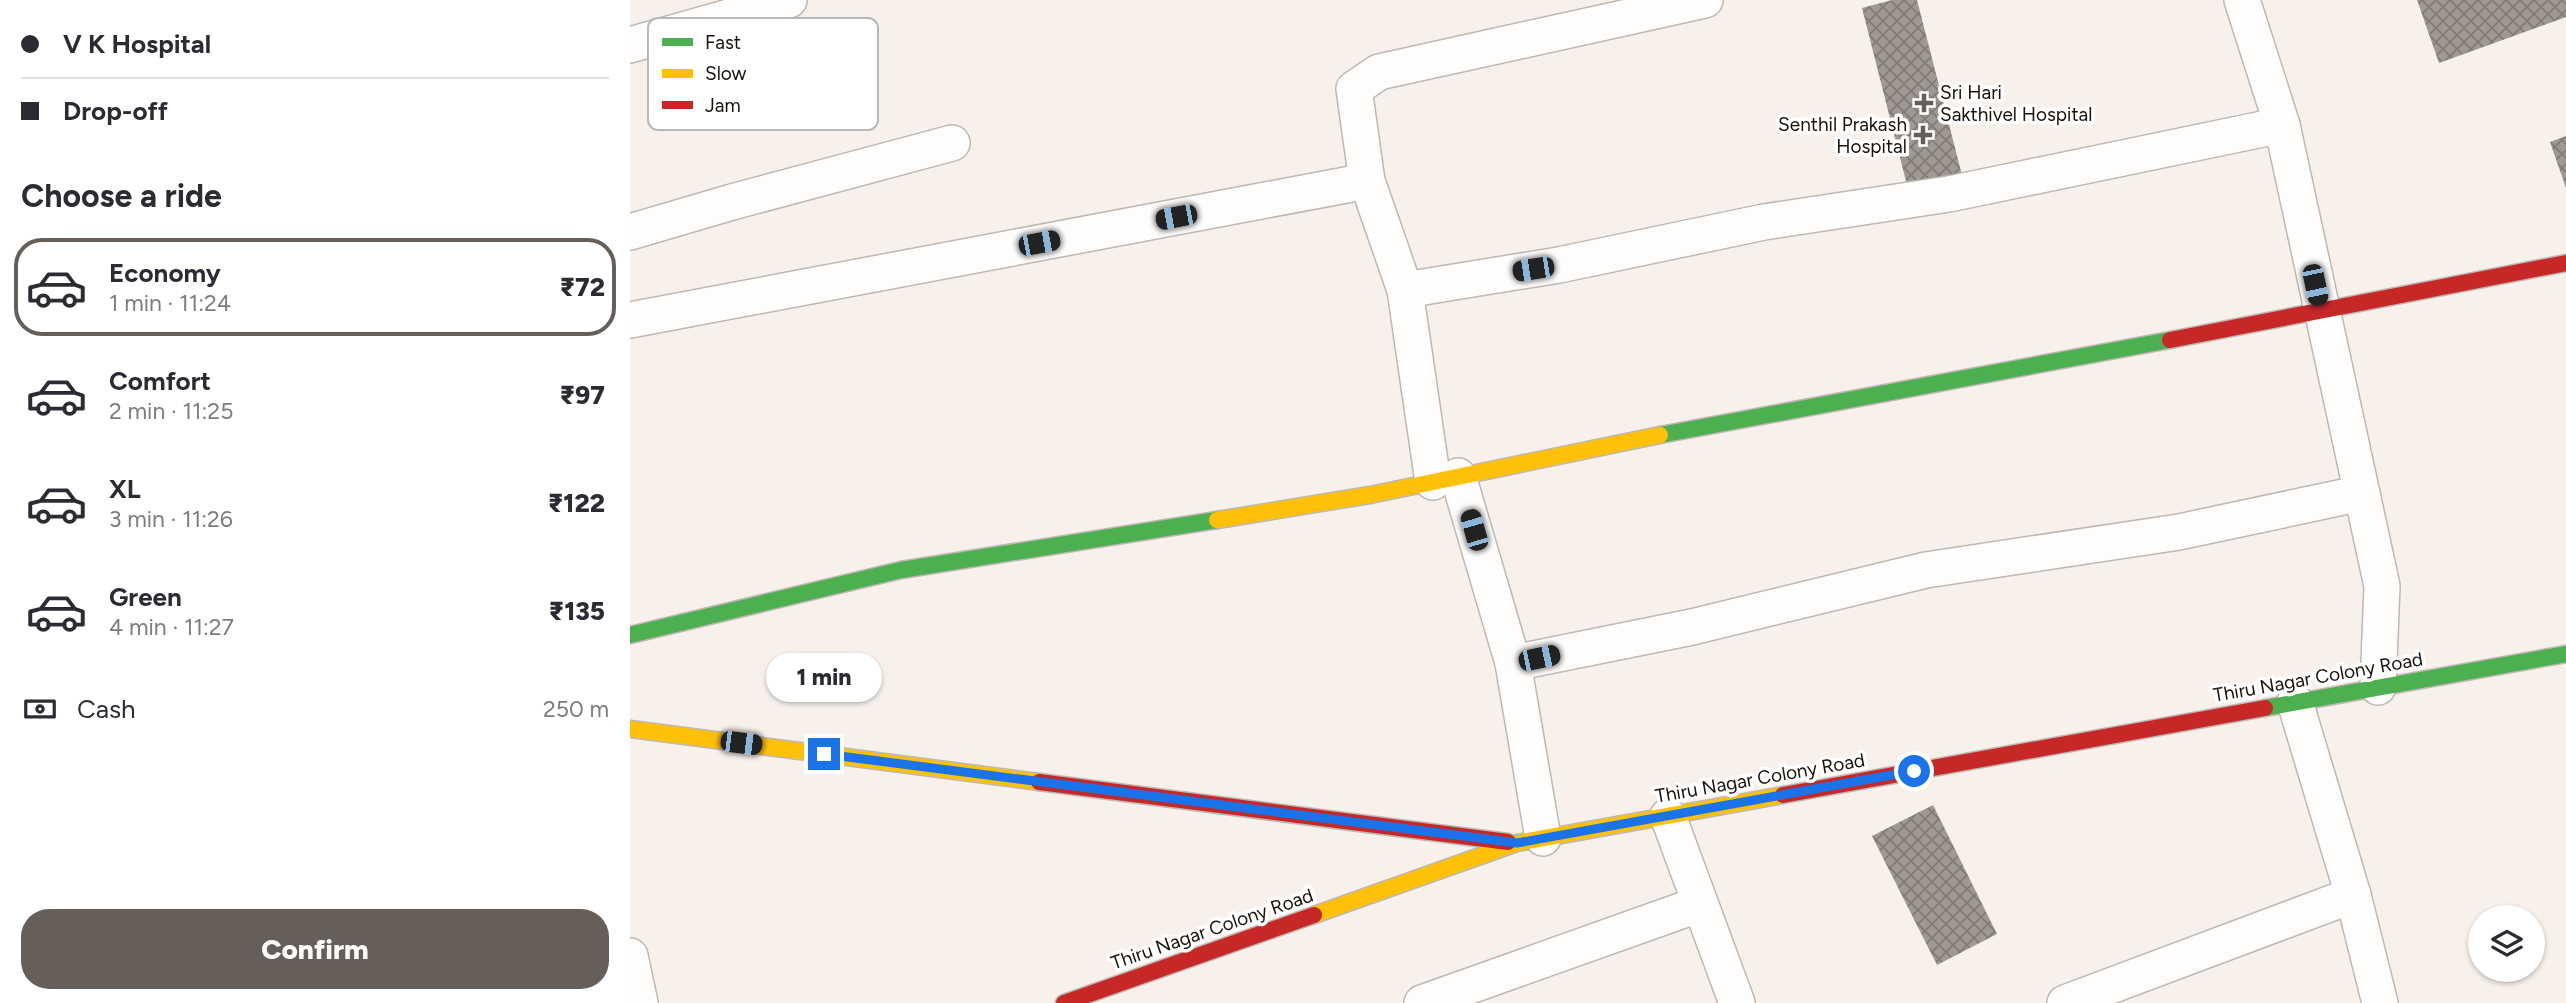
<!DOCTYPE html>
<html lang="en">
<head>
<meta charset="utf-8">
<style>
  :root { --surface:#fff; --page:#f7f7f7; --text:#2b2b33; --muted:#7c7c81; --line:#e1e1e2; --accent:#665f59 }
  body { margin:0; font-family:Figtree,sans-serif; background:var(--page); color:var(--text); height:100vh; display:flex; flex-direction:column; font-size:26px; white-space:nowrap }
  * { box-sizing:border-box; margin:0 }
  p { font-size:23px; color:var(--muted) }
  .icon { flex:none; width:38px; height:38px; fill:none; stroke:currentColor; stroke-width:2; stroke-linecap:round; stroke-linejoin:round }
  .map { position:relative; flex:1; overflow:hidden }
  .drawer { display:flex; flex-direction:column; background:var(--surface); width:630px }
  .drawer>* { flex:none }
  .guide { display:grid; align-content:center; height:154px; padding:0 21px; background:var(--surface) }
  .fabs { position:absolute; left:1838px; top:905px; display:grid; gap:14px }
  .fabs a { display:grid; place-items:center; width:77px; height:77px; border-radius:50%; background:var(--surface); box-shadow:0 2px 5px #0004; font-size:35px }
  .end { position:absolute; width:32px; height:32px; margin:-16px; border:9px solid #1a73e8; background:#fff; box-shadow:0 0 0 4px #fff }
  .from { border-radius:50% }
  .bubble { position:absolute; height:49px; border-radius:24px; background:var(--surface); box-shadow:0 2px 5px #0004; font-size:23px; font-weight:800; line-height:49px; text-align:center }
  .car { position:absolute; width:21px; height:42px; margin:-21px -10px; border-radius:9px; box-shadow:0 0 5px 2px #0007; background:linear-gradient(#222 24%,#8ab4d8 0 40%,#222 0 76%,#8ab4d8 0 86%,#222 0) }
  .guide b { display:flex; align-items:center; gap:24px; height:66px; font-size:26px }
  .guide b+b { border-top:2px solid var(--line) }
  .guide i { width:18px; height:18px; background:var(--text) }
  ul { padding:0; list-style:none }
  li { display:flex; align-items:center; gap:21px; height:98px; margin:0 14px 10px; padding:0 7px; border:4px solid transparent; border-radius:28px }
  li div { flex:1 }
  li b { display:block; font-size:26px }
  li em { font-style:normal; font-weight:800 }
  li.selected { border-color:var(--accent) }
  li>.icon { width:63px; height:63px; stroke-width:1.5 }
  h2 { padding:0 21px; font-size:32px; line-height:84px }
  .pay { display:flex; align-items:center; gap:18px; height:77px; padding:0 21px; font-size:26px }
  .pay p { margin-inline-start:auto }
  .action { display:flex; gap:14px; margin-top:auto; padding:14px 21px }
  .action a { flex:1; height:80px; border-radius:28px; background:var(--accent); color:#fff; font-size:28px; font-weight:800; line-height:80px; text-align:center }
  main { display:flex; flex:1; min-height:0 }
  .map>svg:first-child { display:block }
  .building { fill:url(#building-cross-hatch) }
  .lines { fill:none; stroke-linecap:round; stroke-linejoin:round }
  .street-casing { stroke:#bfb8b2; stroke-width:38 }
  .fast-casing { stroke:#bfb8b2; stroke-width:19 }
  .slow-casing { stroke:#bfb8b2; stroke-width:19 }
  .jam-casing { stroke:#bfb8b2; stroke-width:19 }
  .street { stroke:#fefdfc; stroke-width:35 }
  .fast { stroke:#4caf50; stroke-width:16 }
  .slow { stroke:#ffc107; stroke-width:16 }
  .jam { stroke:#c62828; stroke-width:16 }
  .route { stroke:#1a73e8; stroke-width:9 }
  .poi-dot { fill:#665f59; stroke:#fff; stroke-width:2.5 }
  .labels { text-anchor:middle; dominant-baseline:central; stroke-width:7; stroke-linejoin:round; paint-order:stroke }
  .poi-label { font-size:19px; fill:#18110b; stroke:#fff; text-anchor:start }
  .street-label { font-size:19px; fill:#18110b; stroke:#fff }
  .key { fill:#fff; stroke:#bab8b6; stroke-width:2 }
  .key-label { font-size:19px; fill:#18110b }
</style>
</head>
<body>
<main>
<section class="drawer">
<div class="guide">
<b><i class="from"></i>V K Hospital</b>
<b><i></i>Drop-off</b>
</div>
<h2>Choose a ride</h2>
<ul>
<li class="selected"><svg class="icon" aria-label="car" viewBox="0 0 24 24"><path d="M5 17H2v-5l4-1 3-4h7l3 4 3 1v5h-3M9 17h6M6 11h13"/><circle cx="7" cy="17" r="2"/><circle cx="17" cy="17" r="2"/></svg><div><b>Economy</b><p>1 min · 11:24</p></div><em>₹72</em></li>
<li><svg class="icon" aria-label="car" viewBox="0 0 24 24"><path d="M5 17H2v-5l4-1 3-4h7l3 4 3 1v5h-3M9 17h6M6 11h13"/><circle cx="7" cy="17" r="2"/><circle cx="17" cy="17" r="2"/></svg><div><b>Comfort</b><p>2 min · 11:25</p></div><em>₹97</em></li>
<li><svg class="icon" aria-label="car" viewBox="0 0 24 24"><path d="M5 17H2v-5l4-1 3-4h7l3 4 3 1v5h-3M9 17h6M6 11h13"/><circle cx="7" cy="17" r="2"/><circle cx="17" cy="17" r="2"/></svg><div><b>XL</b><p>3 min · 11:26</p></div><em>₹122</em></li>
<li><svg class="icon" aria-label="car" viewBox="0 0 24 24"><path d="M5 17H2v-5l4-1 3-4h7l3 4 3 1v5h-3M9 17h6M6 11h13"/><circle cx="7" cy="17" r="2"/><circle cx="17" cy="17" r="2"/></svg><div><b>Green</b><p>4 min · 11:27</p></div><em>₹135</em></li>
</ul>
<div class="pay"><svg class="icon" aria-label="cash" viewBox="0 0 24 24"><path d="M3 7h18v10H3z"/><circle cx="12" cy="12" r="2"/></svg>Cash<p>250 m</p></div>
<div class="action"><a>Confirm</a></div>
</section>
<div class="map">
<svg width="1936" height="1003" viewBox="0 0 1936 1003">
  <defs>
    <pattern id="building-cross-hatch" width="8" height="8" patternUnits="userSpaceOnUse" patternTransform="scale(1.75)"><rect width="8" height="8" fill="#9f9893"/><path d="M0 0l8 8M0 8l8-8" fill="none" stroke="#817b76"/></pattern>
  </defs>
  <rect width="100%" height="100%" fill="#f8f1eb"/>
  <g class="building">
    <polygon points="1262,0 1287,0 1333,179 1279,193 1232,8"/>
    <polygon points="1787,0 1936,0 1936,17 1809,63"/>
    <polygon points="1936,136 1936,188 1920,142"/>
    <polygon points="1303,805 1367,934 1307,965 1242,836"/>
  </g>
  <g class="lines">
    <g class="street-casing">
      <g id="street">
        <polyline points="1612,0 1652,125 1752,586 1748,687"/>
        <polyline points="0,45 159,0"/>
        <polyline points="737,181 775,290 803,482"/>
        <polyline points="0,232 102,202 322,143"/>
        <polyline points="775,290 929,265 1134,222 1319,194 1652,125"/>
        <polyline points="0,320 737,181 724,89 749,72 1075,0"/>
        <polyline points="828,476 883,663 913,838"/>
        <polyline points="883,663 1062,627 1296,570 1549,532 1732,493"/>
        <polyline points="1665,702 1723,895 1750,1003"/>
        <polyline points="1038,816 1107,1003"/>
        <polyline points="0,956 10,1003"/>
        <polyline points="792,1003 1070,904"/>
        <polyline points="1435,1003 1723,895"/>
      </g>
    </g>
    <g class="fast-casing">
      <g id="fast">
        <polyline points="1030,435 1540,340"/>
        <polyline points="0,635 271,570 587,520"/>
        <polyline points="1635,708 1936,654"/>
      </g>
    </g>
    <g class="slow-casing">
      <g id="slow">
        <polyline points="587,520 740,495 1030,435"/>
        <polyline points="0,729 409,782"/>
        <polyline points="684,915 887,843 1153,795"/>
      </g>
    </g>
    <g class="jam-casing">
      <g id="jam">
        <polyline points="1540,340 1936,263"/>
        <polyline points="409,782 878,842"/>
        <polyline points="1153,795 1635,708"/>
        <polyline points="434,1003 684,915"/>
      </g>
    </g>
    <use href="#street" class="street"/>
    <use href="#fast" class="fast"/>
    <use href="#slow" class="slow"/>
    <use href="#jam" class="jam"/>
  </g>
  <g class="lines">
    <polyline class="route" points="194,754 887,843 1284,771"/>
  </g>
  <g class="poi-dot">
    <path d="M1290.5 92.5h7v7h7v7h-7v7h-7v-7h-7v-7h7z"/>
    <path d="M1289.5 124.5h7v7h7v7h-7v7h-7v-7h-7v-7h7z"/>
  </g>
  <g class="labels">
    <g class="poi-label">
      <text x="1310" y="92">Sri Hari<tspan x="1310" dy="22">Sakthivel Hospital</tspan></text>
      <text x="1277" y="124" text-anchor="end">Senthil Prakash<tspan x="1277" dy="22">Hospital</tspan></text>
    </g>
    <g class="street-label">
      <text transform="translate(1688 677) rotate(-10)">Thiru Nagar Colony Road</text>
      <text transform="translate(1130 778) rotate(-10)">Thiru Nagar Colony Road</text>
      <text transform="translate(582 929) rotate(-19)">Thiru Nagar Colony Road</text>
    </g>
  </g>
  <rect x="18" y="18" width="230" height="112" rx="10" class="key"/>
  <rect x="32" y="38" width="31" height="8" fill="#4caf50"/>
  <rect x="32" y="69" width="31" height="9" fill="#ffc107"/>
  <rect x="32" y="101" width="31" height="8" fill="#c62828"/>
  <g class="key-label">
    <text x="75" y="49">Fast</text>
    <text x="75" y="80">Slow</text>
    <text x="75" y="112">Jam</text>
  </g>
</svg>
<div class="fabs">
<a><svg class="icon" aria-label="layers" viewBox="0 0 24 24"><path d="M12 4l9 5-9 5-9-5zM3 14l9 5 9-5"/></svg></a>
</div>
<i class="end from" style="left:1284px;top:771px"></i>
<i class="end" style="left:194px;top:754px"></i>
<div class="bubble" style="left:136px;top:653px;width:116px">1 min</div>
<i class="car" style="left:546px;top:217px;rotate:259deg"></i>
<i class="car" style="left:409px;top:243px;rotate:79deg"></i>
<i class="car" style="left:903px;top:269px;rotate:261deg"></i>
<i class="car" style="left:1685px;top:285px;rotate:168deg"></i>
<i class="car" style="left:844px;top:530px;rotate:344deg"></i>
<i class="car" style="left:909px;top:658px;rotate:78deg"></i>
<i class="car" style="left:111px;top:743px;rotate:97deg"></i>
</div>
</main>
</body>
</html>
